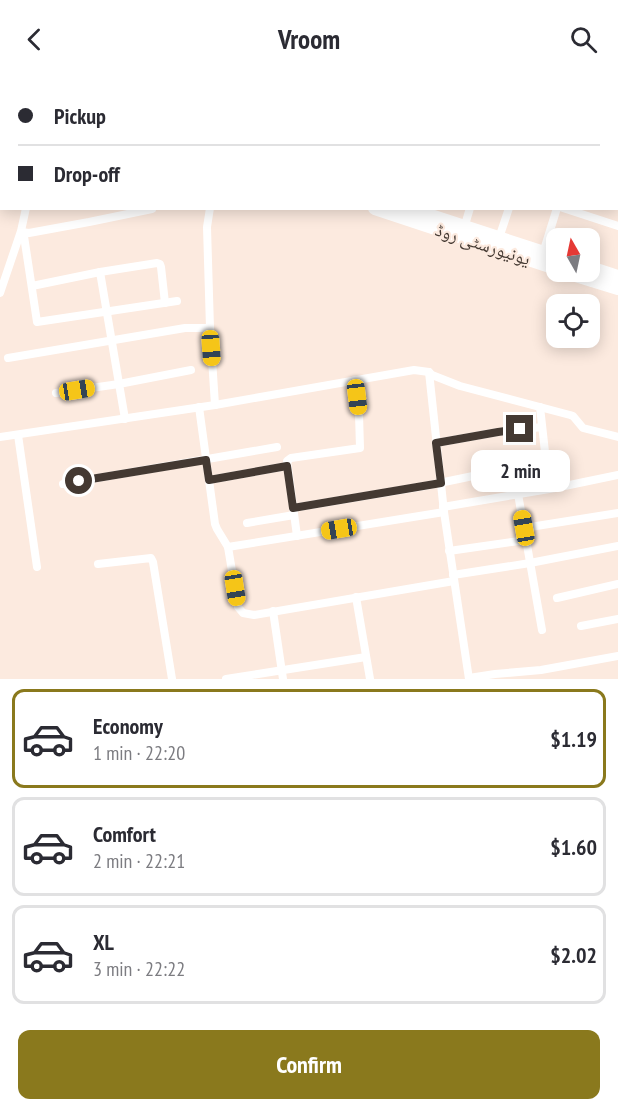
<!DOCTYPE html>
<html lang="en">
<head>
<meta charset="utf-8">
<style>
  :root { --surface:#fff; --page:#f7f7f7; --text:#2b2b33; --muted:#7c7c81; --line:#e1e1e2; --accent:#8a791d }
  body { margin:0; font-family:"PT Sans Narrow","Noto Naskh Arabic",sans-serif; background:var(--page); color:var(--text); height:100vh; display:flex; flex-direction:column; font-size:22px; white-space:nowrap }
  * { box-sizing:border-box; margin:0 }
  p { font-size:20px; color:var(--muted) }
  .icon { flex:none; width:33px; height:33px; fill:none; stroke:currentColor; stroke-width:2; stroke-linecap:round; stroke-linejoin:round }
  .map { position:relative; height:601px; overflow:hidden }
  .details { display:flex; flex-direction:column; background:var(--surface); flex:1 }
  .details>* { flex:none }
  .banner { position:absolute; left:0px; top:0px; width:618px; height:132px; box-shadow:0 3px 15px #0003; display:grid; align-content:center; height:132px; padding:0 18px; background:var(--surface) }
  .needle { width:39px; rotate:351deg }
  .tools { position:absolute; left:546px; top:150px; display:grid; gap:12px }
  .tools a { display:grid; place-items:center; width:54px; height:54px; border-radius:12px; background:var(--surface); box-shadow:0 3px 15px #0003; font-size:30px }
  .end { position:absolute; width:27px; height:27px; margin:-14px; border:8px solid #443932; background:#fff; box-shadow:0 0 0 3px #fff }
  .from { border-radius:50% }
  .bubble { position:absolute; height:42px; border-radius:12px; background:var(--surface); box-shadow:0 3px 15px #0003; font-size:20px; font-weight:700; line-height:42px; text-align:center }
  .car { position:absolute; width:18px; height:36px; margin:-18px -9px; border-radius:8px; box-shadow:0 0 4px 2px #0007; background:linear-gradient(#f5c518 24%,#345 0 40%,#f5c518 0 76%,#345 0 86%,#f5c518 0) }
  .banner b { display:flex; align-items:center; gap:21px; height:57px; font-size:22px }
  .banner b+b { border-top:2px solid var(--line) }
  .banner i { width:15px; height:15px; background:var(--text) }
  ul { padding:10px 0 0; list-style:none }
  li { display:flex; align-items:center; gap:18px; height:99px; margin:0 12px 9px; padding:0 6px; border:3px solid var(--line); border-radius:12px }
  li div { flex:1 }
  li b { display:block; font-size:22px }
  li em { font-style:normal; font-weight:700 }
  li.active { border-color:var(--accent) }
  li>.icon { width:54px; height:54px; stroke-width:1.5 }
  .button { display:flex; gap:12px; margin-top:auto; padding:12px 18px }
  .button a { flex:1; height:69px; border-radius:12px; background:var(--accent); color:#fff; font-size:24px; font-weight:700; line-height:69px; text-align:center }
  header { display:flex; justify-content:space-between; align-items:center; height:78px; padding:0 18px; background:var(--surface); font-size:27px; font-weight:700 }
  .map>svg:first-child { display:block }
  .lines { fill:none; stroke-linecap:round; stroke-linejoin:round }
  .street { stroke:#fff; stroke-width:8 }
  .secondary { stroke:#fff; stroke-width:10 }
  .highway { stroke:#fff; stroke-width:14 }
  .route { stroke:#443932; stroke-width:8 }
  .labels { text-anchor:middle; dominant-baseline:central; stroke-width:4.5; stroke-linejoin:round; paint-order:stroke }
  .street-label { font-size:18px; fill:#443932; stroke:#fceadf }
</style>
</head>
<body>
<header><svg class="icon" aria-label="back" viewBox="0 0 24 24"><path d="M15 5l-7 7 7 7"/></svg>Vroom<svg class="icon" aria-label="search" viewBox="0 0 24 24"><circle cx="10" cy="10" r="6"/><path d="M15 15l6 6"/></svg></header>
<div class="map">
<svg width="618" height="601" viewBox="0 0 618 601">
  <rect width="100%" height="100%" fill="#fceadf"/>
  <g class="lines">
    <g class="street">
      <polyline points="367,0 372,2"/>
      <polyline points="447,0 452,2"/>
      <polyline points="520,0 525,2"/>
      <polyline points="350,2 351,0"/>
      <polyline points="435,2 435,0"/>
      <polyline points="512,2 512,0"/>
      <polyline points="599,2 600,0"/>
      <polyline points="616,12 618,12"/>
      <polyline points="616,32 618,32"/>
      <polyline points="616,77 618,77"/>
      <polyline points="616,101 618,101"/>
      <polyline points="616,125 618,125"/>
      <polyline points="210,130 207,149 210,250 215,327"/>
      <polyline points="563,130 618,148"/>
      <polyline points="464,150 470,130"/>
      <polyline points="22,154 29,155 89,144 152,131"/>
      <polyline points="25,155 24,158 37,244 177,223"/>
      <polyline points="498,163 509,130"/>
      <polyline points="543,175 557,130"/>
      <polyline points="100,194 125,341"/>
      <polyline points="32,208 100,194 157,185 160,186 161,189 165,225"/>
      <polyline points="0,215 21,153 26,130"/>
      <polyline points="8,280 185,250 210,250"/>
      <polyline points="429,294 444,434 469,601"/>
      <polyline points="56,315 119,306 191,292"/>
      <polyline points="199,329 215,446 217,451 228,469 238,529 243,535 254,537 454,503"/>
      <polyline points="18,357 37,489"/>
      <polyline points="0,359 215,327 414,292 429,294 432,297 460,308 570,337 573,338 583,350 618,359"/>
      <polyline points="436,365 498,354 542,349"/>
      <polyline points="209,402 287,388"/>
      <polyline points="63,406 277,369"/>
      <polyline points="518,416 542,552"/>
      <polyline points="443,429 555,410 618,397"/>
      <polyline points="293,430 425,408 497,393 544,386 546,383 540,329"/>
      <polyline points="247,445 294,437"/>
      <polyline points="524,450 618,435"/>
      <polyline points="297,458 287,383 291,380 360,370 359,336 355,302"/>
      <polyline points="228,469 444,434"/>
      <polyline points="449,473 526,462"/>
      <polyline points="98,486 151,480 153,484 172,601"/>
      <polyline points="453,497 530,485 618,468"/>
      <polyline points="356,519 370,601"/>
      <polyline points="557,520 618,506"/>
      <polyline points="273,533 283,601"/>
      <polyline points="581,548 618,541"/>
      <polyline points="469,600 495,596 541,592 618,578"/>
      <polyline points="226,601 366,579"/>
    </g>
    <polyline class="secondary" points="253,2 254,0"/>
    <g class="highway">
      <polyline points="10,0 15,2"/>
      <polyline points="0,9 2,10"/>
      <polyline points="375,130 556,190"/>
      <polyline points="406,130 556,179"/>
      <polyline points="590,190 618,199"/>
      <polyline points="566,194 618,210"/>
    </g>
  </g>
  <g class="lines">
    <polyline class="route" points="79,403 206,382 209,402 287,388 293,430 441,405 436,365 498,354 520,351"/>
  </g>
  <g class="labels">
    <g class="street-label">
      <text transform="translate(483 166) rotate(18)">یونیورسٹی روڈ</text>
    </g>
  </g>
</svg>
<div class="tools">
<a><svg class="needle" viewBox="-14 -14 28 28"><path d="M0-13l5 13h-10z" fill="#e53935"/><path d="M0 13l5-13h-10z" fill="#7c7c81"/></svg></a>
<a><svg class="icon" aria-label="locate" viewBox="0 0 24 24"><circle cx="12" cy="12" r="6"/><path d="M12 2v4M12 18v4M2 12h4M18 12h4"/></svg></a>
</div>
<i class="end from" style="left:79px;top:403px"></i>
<i class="end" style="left:520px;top:351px"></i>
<div class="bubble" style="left:471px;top:372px;width:99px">2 min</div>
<i class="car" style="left:211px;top:270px;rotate:176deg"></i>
<i class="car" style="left:77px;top:312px;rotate:81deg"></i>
<i class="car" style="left:357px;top:319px;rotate:173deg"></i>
<i class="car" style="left:524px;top:450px;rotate:350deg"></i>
<i class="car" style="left:339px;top:451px;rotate:261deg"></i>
<i class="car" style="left:235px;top:510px;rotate:171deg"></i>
<div class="banner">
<b><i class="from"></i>Pickup</b>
<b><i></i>Drop-off</b>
</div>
</div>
<section class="details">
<ul>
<li class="active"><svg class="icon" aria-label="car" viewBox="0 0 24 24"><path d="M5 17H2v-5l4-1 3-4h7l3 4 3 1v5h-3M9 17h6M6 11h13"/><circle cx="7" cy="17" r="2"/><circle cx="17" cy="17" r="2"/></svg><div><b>Economy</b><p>1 min · 22:20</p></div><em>$1.19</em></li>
<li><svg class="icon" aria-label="car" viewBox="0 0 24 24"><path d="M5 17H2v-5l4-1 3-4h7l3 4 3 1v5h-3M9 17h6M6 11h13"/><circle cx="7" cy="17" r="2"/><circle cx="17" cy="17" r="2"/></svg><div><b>Comfort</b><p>2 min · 22:21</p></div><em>$1.60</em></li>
<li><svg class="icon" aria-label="car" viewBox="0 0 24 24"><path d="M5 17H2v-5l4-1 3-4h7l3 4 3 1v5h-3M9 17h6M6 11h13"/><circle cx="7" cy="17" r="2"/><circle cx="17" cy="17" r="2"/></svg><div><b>XL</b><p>3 min · 22:22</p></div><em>$2.02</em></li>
</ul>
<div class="button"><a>Confirm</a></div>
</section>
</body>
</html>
